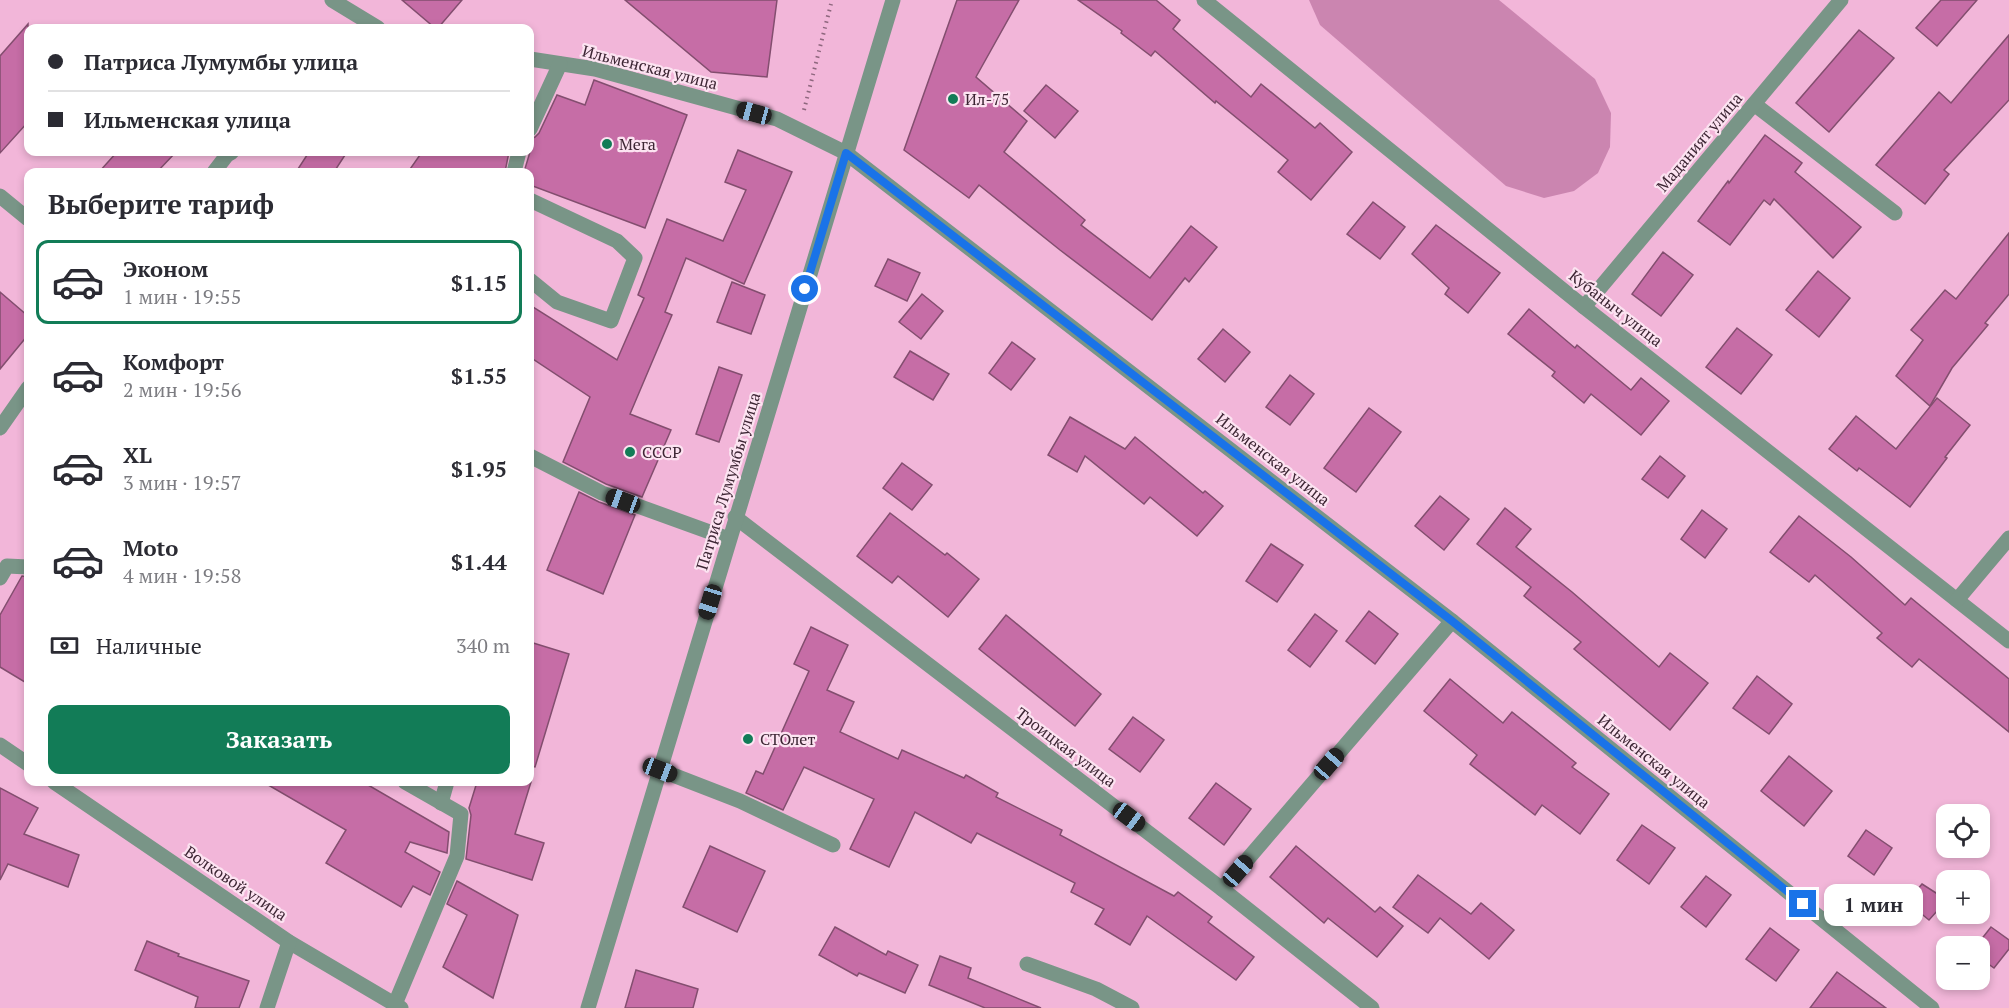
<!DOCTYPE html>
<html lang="ru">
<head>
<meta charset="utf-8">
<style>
  :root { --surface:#fff; --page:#f7f7f7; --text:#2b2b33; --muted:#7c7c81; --line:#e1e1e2; --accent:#127c57 }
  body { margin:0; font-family:"PT Serif",serif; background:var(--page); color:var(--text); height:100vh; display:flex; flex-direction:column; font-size:22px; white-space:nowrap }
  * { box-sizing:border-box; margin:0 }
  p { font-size:20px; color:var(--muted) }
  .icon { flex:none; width:33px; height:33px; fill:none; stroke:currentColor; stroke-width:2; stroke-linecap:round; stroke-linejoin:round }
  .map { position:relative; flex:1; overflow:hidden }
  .sheet { position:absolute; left:24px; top:168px; width:510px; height:618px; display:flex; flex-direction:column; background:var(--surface); border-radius:12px; box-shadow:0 3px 9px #0003 }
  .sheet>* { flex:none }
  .guide { position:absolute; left:24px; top:24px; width:510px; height:132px; border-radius:12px; box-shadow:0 3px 9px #0003; display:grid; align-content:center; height:132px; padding:0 24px; background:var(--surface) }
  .fabs { position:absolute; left:1936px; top:804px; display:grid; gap:12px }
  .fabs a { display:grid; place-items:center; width:54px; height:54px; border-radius:12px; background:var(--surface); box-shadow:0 3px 9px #0003; font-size:30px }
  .end { position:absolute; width:27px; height:27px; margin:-14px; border:8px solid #1a73e8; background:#fff; box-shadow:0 0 0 3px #fff }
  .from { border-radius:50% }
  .bubble { position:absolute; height:42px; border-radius:12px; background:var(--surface); box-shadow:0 3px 9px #0003; font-size:20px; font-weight:800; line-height:42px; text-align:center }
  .car { position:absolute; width:18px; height:36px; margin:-18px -9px; border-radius:8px; box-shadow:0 0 4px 2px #0007; background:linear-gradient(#222 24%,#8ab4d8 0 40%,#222 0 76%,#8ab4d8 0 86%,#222 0) }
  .guide b { display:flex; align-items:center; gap:21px; height:57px; font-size:22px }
  .guide b+b { border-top:2px solid var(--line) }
  .guide i { width:15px; height:15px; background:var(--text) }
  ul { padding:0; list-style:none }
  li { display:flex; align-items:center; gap:18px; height:84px; margin:0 12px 9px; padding:0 12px; border:3px solid transparent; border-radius:12px }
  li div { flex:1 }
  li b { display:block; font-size:22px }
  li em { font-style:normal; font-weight:800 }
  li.current { border-color:var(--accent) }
  li>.icon { width:54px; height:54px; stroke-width:1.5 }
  h2 { padding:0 24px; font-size:27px; line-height:72px }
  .pay { display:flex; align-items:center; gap:15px; height:66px; padding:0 24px; font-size:22px }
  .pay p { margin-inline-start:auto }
  .primary-button { display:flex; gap:12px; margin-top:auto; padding:12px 24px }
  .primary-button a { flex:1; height:69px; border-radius:12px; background:var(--accent); color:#fff; font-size:24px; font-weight:800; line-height:69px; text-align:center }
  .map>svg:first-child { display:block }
  .green { fill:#cb85b0 }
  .building { fill:#c66da6; stroke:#834e6f; stroke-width:1.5 }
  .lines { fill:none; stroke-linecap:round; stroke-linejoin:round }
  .path { stroke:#8e677e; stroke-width:4; stroke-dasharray:1.5 4.5; stroke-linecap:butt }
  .minor { stroke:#799587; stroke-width:15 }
  .route { stroke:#1a73e8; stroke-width:8 }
  .poi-dot { fill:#127c57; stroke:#fce3f1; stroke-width:2 }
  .labels { text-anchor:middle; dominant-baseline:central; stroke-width:4.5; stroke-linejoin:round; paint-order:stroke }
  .street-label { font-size:16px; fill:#3c2533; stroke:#fce3f1 }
  .poi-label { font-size:16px; fill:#3c2533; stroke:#fce3f1; text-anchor:start }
</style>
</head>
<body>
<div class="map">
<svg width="2009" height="1008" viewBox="0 0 2009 1008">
  <rect width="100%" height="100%" fill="#f2b6d9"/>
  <polygon class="green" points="1309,0 1499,0 1595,79 1611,113 1610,147 1598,173 1574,191 1544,198 1506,186 1320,25"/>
  <g class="building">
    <polygon points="402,0 462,0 438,28 435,28"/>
    <polygon points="625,0 777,0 767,77 711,72"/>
    <polygon points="957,0 1019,0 976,77 1027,121 1004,152 1085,220 1081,225 1150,278 1191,226 1217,247 1189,282 1185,278 1152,320 1060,250 979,185 969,198 904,150"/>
    <polygon points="1078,0 1156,0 1180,20 1173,29 1251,97 1261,84 1315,128 1320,123 1352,152 1311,200 1278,172 1288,160 1216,101 1215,103 1155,51 1151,56 1121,33 1122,31"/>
    <polygon points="1941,0 1977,0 1937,46 1916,28"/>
    <polygon points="28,24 28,122 0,153 0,56"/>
    <polygon points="1859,30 1894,58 1829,132 1796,103"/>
    <polygon points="2009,35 2009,100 1944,170 1949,174 1925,204 1876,165 1939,92 1951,103"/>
    <polygon points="594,80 687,115 645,228 530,185 530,172 524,172 530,152 530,139 535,137 539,133 557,95 585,105"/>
    <polygon points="1046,85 1078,111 1055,138 1024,111"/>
    <polygon points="1765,135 1802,163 1795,172 1861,227 1833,258 1774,199 1770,205 1764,200 1730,245 1698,221 1728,181 1729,183"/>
    <polygon points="738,150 792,172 744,284 686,258 665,312 672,315 630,414 671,430 642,497 606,484 563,462 590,397 530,357 530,305 617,360 644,298 638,295 667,219 723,241 746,190 725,182"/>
    <polygon points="117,152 176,152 157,172 99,172"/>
    <polygon points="309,152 347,152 334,172 296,172"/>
    <polygon points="422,152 509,152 505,172 408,172"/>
    <polygon points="1373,202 1405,227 1380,259 1347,234"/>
    <polygon points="1436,225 1500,273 1468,313 1445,294 1449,288 1412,254"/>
    <polygon points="2009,233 2009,294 1985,323 1988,325 1952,368 1930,406 1896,376 1923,340 1911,330 1945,290 1956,299"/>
    <polygon points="1663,252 1693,275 1661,316 1632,294"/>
    <polygon points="888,259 920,273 907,301 875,286"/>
    <polygon points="1818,271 1850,298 1819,337 1786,310"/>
    <polygon points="732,282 765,295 751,334 717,322"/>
    <polygon points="0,292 28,316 28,335 0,369"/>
    <polygon points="922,294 943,311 921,339 899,322"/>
    <polygon points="1529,309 1575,348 1577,345 1631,390 1641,378 1669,401 1641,435 1591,394 1584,403 1552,376 1555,372 1508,334"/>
    <polygon points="1737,328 1772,355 1741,394 1706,367"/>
    <polygon points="1223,329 1250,352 1225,382 1198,359"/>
    <polygon points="1012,342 1035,359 1011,390 989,373"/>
    <polygon points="910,351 949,374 933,400 894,377"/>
    <polygon points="719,367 742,375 719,442 696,434"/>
    <polygon points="1290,375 1314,394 1290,425 1266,407"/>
    <polygon points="1937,398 1970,425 1945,457 1947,458 1910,507 1859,468 1857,471 1829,449 1856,416 1896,449"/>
    <polygon points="1369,408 1401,432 1356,492 1324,468"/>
    <polygon points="1070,417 1125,449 1135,437 1203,493 1205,491 1223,506 1197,536 1150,497 1144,504 1085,456 1077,472 1048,455"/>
    <polygon points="1660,456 1685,476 1668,498 1642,479"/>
    <polygon points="902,463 932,485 912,510 883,488"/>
    <polygon points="579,492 599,502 635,515 603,594 547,570"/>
    <polygon points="1440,496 1469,519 1444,550 1415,526"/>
    <polygon points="1505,508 1531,529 1516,547 1572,592 1659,667 1670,653 1708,683 1670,730 1574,649 1581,642 1524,596 1531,587 1477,544"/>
    <polygon points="1702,510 1727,529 1705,558 1681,539"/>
    <polygon points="890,513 945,555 947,553 979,579 948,617 898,576 892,583 857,556"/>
    <polygon points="1799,516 1851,557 1905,605 1911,598 2009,679 2009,732 1919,659 1912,667 1877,638 1882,633 1815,575 1809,582 1770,552"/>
    <polygon points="1271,544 1303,565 1277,602 1246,581"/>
    <polygon points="22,576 28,577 28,684 0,667 0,615"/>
    <polygon points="1369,611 1398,634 1375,664 1346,641"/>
    <polygon points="1315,614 1337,631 1310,667 1288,650"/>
    <polygon points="1006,615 1101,694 1075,726 979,649"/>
    <polygon points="811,627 848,645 827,690 854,702 840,732 898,759 902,750 964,778 966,775 998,793 996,797 1062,830 1060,835 1174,896 1178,892 1212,917 1208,922 1254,957 1236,980 1147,916 1130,945 1095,924 1104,909 1071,892 1075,883 977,833 971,843 915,812 889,867 850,849 874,799 804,767 783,810 746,793 756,771 763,774 809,671 794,664"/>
    <polygon points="530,642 569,654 535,767 530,766"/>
    <polygon points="1757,676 1792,704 1769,734 1733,708"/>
    <polygon points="1450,679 1503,723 1512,712 1576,763 1572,767 1609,794 1580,834 1542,805 1535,815 1470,764 1477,755 1424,711"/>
    <polygon points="1133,717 1164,740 1140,772 1109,749"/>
    <polygon points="1789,756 1832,791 1804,826 1761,791"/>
    <polygon points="263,782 363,782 449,832 447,853 410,842 405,852 440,872 430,895 413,886 401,907 326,863 346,830"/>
    <polygon points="477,782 531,782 515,834 544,843 532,880 466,859 471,815 469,808"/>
    <polygon points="1216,783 1251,809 1224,845 1189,818"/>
    <polygon points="0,788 38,808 24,834 79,855 68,887 8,864 0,880"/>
    <polygon points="1642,825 1675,848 1649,884 1617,860"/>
    <polygon points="1866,830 1892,848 1874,875 1848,856"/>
    <polygon points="710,846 765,871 737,932 683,907"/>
    <polygon points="1296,846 1375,912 1380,907 1403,926 1377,957 1328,918 1324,923 1270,877"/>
    <polygon points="1418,875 1471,914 1481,903 1514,930 1489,959 1440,918 1428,933 1393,907"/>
    <polygon points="1706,876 1731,895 1706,927 1681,907"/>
    <polygon points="457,881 518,915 493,998 443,967 467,915 447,904"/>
    <polygon points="1922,884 1947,900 1929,920 1907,902"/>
    <polygon points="835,927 886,955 888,951 918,965 905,993 859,973 857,976 819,955"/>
    <polygon points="1991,927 2009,940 2009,949 1994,968 1980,958 1980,941"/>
    <polygon points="1770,928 1799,950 1776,981 1746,959"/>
    <polygon points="147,941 179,954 178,956 249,981 239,1008 195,1008 198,997 135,970"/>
    <polygon points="940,956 971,968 968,978 1041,1008 985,1008 929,985"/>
    <polygon points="636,970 698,989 693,1008 625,1008"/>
    <polygon points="1837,972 1886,1008 1810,1008"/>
  </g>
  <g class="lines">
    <polyline class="path" points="804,110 832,0"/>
    <g class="minor">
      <polyline points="332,0 378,28"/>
      <polyline points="1204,0 1584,307 2009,641"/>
      <polyline points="530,59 595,69 777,119 846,153 1452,621 1932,1008"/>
      <polyline points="1754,104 1895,213"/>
      <polyline points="530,129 560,64"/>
      <polyline points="214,172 227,155 232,152"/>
      <polyline points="514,172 519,152"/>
      <polyline points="0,196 28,219"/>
      <polyline points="530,200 617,241 635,258 611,321 557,302 530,280"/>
      <polyline points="1584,307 1841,0"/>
      <polyline points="0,428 28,388"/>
      <polyline points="530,456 602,493 729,539"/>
      <polyline points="735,517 1222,889 1372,1008"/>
      <polyline points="0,578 7,566 28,567"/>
      <polyline points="1957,600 2009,538"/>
      <polyline points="0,745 28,764"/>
      <polyline points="660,770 740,801 833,845"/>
      <polyline points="54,782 289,942 401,1008"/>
      <polyline points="441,803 447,782"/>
      <polyline points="1222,889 1452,621"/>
      <polyline points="1027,964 1096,989 1132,1008"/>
      <polyline points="395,1004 457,856 461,814 405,782"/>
      <polyline points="267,1008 289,942"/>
      <polyline points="588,1008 893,0"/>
    </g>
  </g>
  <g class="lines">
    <polyline class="route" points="805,289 846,153 1452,621 1803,904"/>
  </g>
  <g class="poi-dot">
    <circle cx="953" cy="99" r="6"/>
    <circle cx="607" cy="144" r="6"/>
    <circle cx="630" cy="452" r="6"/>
    <circle cx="748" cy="739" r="6"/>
  </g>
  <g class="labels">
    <g class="street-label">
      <text transform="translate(650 67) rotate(14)">Ильменская улица</text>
      <text transform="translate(1699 142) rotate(-50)">Маданият улица</text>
      <text transform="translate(1616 308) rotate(38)">Кубаныч улица</text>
      <text transform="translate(1273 459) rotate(38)">Ильменская улица</text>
      <text transform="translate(728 481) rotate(-73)">Патриса Лумумбы улица</text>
      <text transform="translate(1066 747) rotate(37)">Троицкая улица</text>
      <text transform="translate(1654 761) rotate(39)">Ильменская улица</text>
      <text transform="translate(236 883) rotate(34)">Волковой улица</text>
    </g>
    <g class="poi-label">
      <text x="965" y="99">Ил-75</text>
      <text x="619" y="144">Мега</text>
      <text x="642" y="452">СССР</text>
      <text x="760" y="739">СТОлет</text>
    </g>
  </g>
</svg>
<div class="fabs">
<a><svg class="icon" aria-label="locate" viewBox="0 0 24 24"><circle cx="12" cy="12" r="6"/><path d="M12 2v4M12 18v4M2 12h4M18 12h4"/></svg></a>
<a>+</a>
<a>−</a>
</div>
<i class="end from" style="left:805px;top:289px"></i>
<i class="end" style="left:1803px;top:904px"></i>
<div class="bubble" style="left:1824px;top:884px;width:99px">1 мин</div>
<i class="car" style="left:754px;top:113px;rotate:285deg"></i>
<i class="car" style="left:623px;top:501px;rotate:290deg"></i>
<i class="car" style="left:710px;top:602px;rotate:197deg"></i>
<i class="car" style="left:1329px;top:764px;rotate:41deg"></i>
<i class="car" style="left:660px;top:770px;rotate:111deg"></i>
<i class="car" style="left:1129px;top:817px;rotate:127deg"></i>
<i class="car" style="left:1238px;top:871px;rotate:41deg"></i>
<div class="guide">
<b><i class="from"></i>Патриса Лумумбы улица</b>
<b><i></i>Ильменская улица</b>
</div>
<section class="sheet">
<h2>Выберите тариф</h2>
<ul>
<li class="current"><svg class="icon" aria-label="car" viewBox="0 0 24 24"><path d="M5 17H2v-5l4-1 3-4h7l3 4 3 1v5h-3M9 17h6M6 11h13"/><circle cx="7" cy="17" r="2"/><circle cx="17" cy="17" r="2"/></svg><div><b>Эконом</b><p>1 мин · 19:55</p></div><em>$1.15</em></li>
<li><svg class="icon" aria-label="car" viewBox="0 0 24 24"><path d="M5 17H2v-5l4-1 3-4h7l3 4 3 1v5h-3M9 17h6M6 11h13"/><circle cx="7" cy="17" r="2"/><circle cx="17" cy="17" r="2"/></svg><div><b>Комфорт</b><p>2 мин · 19:56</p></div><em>$1.55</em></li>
<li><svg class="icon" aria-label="car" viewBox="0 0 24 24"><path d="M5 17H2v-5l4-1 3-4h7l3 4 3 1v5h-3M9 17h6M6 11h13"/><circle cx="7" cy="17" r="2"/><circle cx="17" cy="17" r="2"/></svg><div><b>XL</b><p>3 мин · 19:57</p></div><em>$1.95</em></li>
<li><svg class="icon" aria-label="car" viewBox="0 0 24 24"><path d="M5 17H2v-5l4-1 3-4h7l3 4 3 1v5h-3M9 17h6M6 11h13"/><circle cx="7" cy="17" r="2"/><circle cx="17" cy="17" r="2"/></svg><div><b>Moto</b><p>4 мин · 19:58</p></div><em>$1.44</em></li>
</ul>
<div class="pay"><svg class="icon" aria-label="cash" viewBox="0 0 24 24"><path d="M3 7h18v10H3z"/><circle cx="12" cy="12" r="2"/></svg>Наличные<p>340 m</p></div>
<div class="primary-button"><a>Заказать</a></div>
</section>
</div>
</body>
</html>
